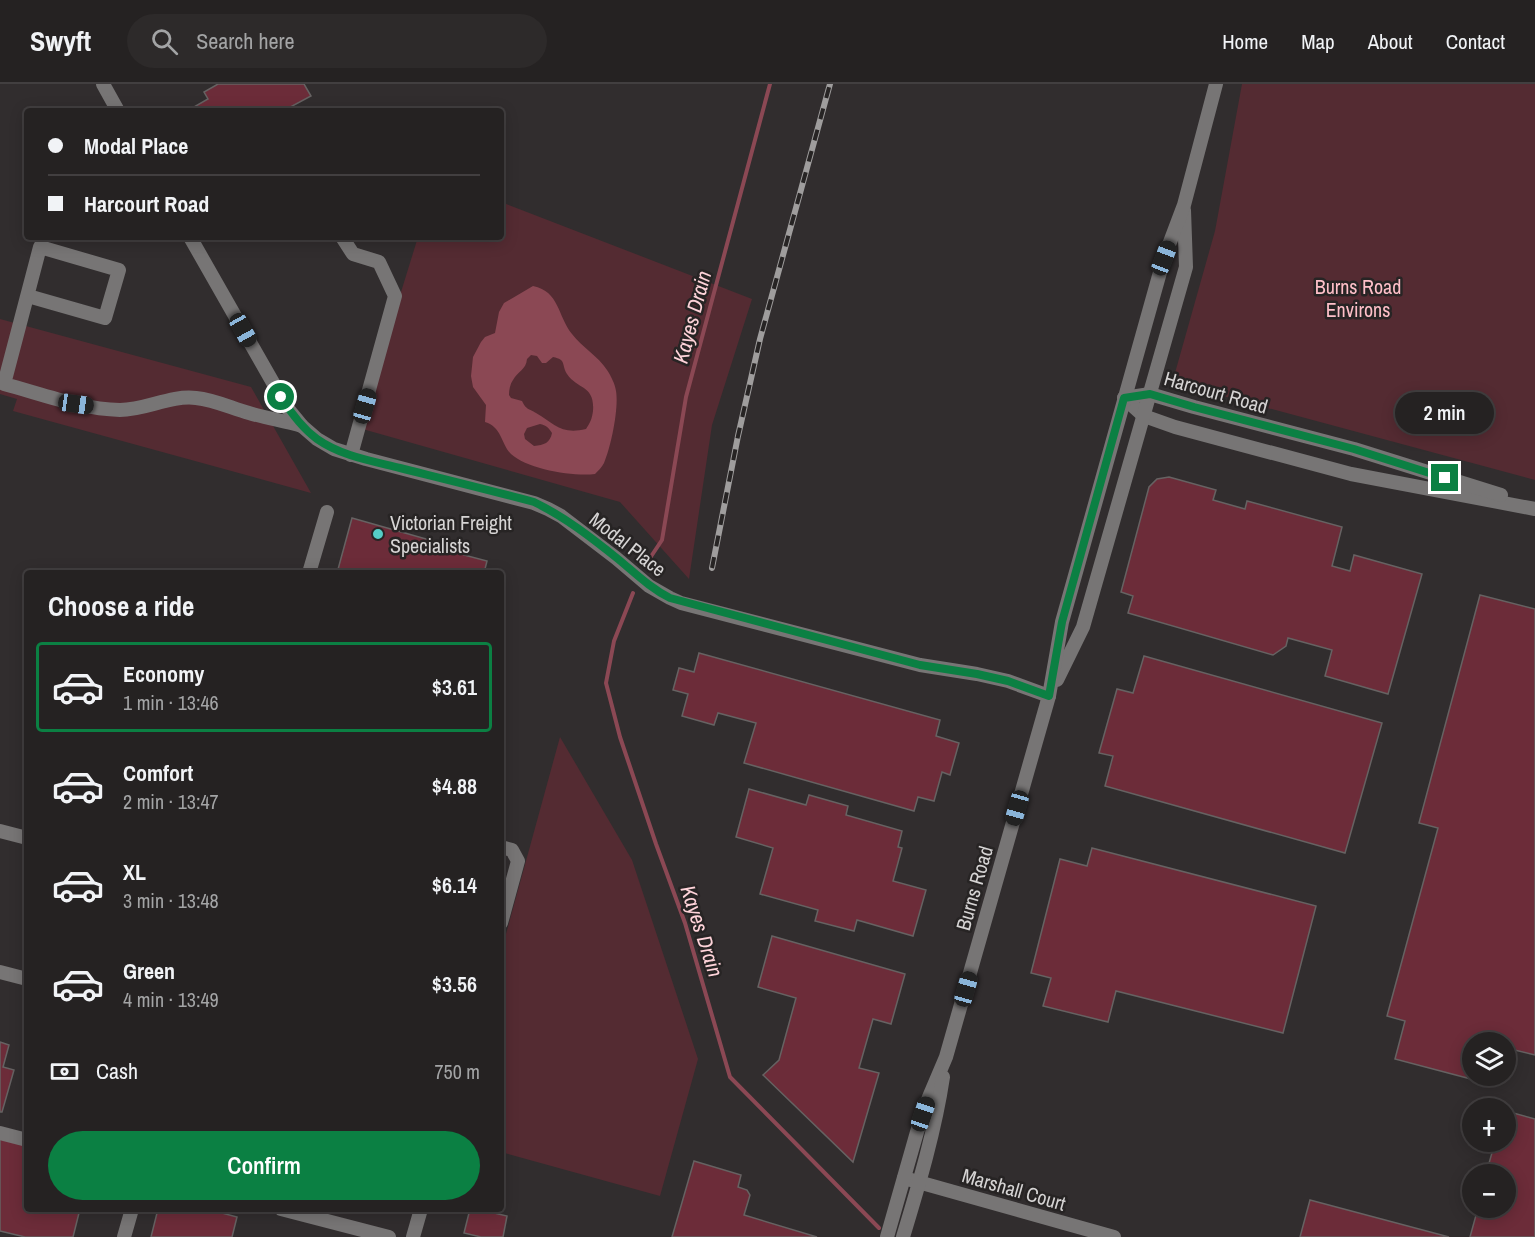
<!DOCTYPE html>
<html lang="en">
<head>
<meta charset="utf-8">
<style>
  :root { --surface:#252222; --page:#2d2a2a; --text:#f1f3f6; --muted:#a3a4a5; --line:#423f40; --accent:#0b8043 }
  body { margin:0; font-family:"Archivo Narrow",sans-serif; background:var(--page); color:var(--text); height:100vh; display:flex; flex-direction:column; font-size:22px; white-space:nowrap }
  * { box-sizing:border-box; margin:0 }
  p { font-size:20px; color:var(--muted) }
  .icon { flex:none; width:33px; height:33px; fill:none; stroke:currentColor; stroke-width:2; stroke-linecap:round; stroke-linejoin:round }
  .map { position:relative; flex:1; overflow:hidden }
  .panel { position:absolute; left:24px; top:486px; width:480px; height:642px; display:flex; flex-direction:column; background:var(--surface); border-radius:6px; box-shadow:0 3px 15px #0003,0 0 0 2px var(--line) }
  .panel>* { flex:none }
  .hud { position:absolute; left:24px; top:24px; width:480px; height:132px; border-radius:6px; box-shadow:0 3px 15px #0003,0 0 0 2px var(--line); display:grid; align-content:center; height:132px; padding:0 24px; background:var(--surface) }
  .buttons { position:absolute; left:1462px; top:948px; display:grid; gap:12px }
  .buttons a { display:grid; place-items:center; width:54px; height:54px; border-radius:50%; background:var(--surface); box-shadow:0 3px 15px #0003,0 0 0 2px var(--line); font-size:30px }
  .end { position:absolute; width:27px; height:27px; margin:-14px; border:8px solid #0b8043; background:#fff; box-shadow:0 0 0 3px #fff }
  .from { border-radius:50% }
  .bubble { position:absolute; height:42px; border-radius:21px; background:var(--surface); box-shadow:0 3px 15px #0003,0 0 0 2px var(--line); font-size:20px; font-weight:600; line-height:42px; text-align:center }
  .car { position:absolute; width:18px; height:36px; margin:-18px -9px; border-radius:8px; box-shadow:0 0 4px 2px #0007; background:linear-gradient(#222 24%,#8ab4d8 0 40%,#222 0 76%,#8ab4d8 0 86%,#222 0) }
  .hud b { display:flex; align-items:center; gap:21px; height:57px; font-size:22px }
  .hud b+b { border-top:2px solid var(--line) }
  .hud i { width:15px; height:15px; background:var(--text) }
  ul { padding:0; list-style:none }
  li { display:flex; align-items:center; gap:18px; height:90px; margin:0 12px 9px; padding:0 12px; border:3px solid transparent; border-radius:6px }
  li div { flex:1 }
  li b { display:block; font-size:22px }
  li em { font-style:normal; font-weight:600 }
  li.selected { border-color:var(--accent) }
  li>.icon { width:54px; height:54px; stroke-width:1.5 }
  h2 { padding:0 24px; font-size:27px; line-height:72px }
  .pay { display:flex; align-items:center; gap:15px; height:66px; padding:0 24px; font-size:22px }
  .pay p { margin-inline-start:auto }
  .action { display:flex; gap:12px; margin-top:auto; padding:12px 24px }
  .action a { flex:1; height:69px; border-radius:36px; background:var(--accent); color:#fff; font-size:24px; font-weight:600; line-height:69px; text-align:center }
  header { display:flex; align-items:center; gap:36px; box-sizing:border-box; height:84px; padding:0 30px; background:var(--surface); border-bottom:2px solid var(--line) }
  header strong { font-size:28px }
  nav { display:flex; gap:33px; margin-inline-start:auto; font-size:21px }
  .search { width:420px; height:54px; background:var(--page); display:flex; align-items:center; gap:15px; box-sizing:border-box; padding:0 21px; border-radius:33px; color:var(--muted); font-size:22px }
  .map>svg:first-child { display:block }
  .green { fill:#542b32 }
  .water { fill:#8b4854; fill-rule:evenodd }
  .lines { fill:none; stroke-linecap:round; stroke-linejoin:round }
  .stream { stroke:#8b4854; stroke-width:4 }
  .building { fill:#6c2c39; stroke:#666262; stroke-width:1.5 }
  .minor { stroke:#777575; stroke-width:14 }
  .rail-casing { stroke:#9f9d9d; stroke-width:6 }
  .rail { stroke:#272424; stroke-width:4; stroke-dasharray:11; stroke-linecap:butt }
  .route { stroke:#0b8043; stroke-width:8 }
  .poi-dot { fill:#55cdc6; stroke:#272424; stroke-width:2 }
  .labels { text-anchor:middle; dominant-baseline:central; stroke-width:5; stroke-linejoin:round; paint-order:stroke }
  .park-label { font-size:20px; fill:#febfc8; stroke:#272424 }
  .street-label { font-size:20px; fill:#d6d4d4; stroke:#272424 }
  .poi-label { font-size:20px; fill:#d6d4d4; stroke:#272424; text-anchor:start }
  .water-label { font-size:21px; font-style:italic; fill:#fed3d9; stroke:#272424 }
</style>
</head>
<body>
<header>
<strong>Swyft</strong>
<div class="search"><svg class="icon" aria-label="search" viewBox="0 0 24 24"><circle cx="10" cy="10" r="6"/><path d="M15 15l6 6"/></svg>Search here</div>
<nav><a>Home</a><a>Map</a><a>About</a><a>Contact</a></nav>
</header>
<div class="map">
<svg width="1535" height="1153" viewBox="0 0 1535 1153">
  <rect width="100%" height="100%" fill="#312d2e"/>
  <g class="green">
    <path d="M1242,0H1535V396L1186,302C1178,299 1176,297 1175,289L1215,147Z"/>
    <polygon points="501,118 752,215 712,341 689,495 620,418 359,344 418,153 501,153"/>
    <polygon points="0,235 251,303 311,409 13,327 17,315 0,310"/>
    <polygon points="560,653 632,776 698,975 660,1112 501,1068 501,868"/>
  </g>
  <path class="water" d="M533,202C560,208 557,231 572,250C582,263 598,272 607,286C611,292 615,300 616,307C619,324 611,363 604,379C602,383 598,387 595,390C574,393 527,385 511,370C501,360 502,343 485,338L486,321L473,303L471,292L473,273L481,258L485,253L495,249L499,228L504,219ZM531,271L537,272L542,279H546L553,273C567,276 561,280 567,290C578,306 595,301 593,327C592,335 590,339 586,345C561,351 555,340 536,329C529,324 527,327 522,317L511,314L509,311C509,306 510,300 513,296C518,287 526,286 527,275ZM540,340C546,341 549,344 552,349C550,359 544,361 534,362L525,355L524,350L527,344Z"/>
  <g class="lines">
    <g class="stream">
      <polyline points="650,474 662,456 686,313 770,0"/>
      <polyline points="633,509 614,557 606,599 620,653 656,760 685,839 730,993 879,1144"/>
    </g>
  </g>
  <g class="building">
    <polygon points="218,0 304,0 311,12 283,27 187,27 208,15 204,8"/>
    <polygon points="1169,393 1216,406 1213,416 1245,425 1247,417 1342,443 1332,482 1350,487 1354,471 1422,490 1388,610 1325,592 1332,566 1288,554 1286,562 1273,571 1128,529 1133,512 1121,508 1149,403 1157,395"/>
    <polygon points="352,434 465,466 464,471 487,477 484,489 337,489"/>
    <polygon points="1480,511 1535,525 1535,971 1506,964 1506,958 1487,958 1481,957 1480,958 1473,958 1473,986 1471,995 1395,975 1405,937 1387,932 1438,744 1419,739"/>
    <polygon points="699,569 940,636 936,652 959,659 950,691 942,688 934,717 918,713 914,727 744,679 756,639 718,629 714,641 682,632 688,610 673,606 679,584 694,588"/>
    <polygon points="1144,572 1382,639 1345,769 1105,702 1113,672 1099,669 1117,605 1133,609"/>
    <polygon points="749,705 806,721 809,711 848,722 846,731 902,747 898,763 902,764 893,797 926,806 913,852 857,836 854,847 815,837 818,826 760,810 773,764 736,753"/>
    <polygon points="1092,764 1316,822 1283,949 1116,907 1108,938 1043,922 1051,894 1031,889 1060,775 1087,782"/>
    <polygon points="772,852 905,890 891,940 873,935 859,984 879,989 853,1078 763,991 779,976 796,914 758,903"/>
    <polygon points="0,958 9,961 3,983 14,986 2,1028 0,1028"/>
    <polygon points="1506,1027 1535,1035 1535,1153 1470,1153 1478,1124 1506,1124 1506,1090 1486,1090 1495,1058 1506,1058"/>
    <polygon points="0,1054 27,1061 27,1125 80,1125 73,1153 25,1153 0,1147"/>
    <polygon points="694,1077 741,1091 738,1103 747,1106 750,1111 744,1131 817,1153 672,1153"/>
    <polygon points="1310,1116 1449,1153 1300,1153"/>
    <polygon points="158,1125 207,1125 237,1133 232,1153 151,1153"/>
    <polygon points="470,1125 477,1125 507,1132 503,1153 481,1153 464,1149"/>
  </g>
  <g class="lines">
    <g class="minor">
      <polyline points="103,0 118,27"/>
      <polyline points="190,153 288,325 302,342 317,355 334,365 366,375 534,419 548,425 561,432 616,474 649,502 670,514 681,519 920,581 977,590 1008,597 1049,612"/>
      <polyline points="342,153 353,170 379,178 395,212 351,371"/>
      <path d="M28,212L105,234L119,186L40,163L4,300C42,310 81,325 120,326C146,326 170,311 196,314C215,316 231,324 249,329C266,334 285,337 302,342"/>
      <polyline points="1124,314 1144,332 1175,343 1351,390 1535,425"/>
      <polyline points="1124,314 1150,310 1194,323 1354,365 1501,411"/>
      <polyline points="309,489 327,428"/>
      <polyline points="1057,596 1083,543 1186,183 1184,126"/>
      <polyline points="0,747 27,754"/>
      <polyline points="501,763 512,766 518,777 501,839"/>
      <polyline points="0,888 27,895"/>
      <polyline points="0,1049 27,1056"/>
      <polyline points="904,1094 1114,1153"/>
      <polyline points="281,1125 389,1153"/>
      <polyline points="124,1153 132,1125"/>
      <polyline points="413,1153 421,1125"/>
      <polyline points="887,1153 917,1048 929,1013 946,973 1049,612 1062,538 1164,174 1184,121 1216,0"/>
      <path d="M903,1153C919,1100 935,1047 943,993"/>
    </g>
    <g class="rail-casing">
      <polyline id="rail" points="712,484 738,352 760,255 830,0"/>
    </g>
    <use href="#rail" class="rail"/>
  </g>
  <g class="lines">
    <path class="route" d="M281,313C291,329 302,344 317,355C341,372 372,377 400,384C444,395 489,406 534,418C565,433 592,454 618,475C635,489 650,504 670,514L920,581L977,590L1008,597L1049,612L1062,538L1124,314L1150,310L1194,323L1354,365L1445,394"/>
  </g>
  <circle class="poi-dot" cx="378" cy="450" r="6"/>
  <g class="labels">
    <g class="park-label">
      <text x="1358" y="202">Burns Road<tspan x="1358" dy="23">Environs</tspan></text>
    </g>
    <g class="street-label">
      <text transform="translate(1216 308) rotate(16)">Harcourt Road</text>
      <text transform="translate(628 460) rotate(38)">Modal Place</text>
      <text transform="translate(974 804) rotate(-74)">Burns Road</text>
      <text transform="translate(1014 1105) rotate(16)">Marshall Court</text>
    </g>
    <g class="poi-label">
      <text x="390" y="438">Victorian Freight<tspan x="390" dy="23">Specialists</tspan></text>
    </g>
    <g class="water-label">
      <text transform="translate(692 233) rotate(-75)">Kayes Drain</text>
      <text transform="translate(702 847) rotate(72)">Kayes Drain</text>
    </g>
  </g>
</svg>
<div class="buttons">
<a><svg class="icon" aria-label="layers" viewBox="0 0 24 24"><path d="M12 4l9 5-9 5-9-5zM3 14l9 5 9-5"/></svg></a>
<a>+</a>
<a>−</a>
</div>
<i class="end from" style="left:281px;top:313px"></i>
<i class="end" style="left:1445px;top:394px"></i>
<div class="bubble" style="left:1395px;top:308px;width:99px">2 min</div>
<i class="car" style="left:1164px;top:174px;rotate:21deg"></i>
<i class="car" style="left:243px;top:246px;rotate:151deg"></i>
<i class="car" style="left:76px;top:320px;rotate:98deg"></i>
<i class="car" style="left:365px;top:322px;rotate:16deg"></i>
<i class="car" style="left:1017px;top:724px;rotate:196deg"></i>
<i class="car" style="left:966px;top:905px;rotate:16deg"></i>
<i class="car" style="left:923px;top:1030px;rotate:19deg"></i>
<div class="hud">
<b><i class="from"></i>Modal Place</b>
<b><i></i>Harcourt Road</b>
</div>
<section class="panel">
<h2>Choose a ride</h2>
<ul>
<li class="selected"><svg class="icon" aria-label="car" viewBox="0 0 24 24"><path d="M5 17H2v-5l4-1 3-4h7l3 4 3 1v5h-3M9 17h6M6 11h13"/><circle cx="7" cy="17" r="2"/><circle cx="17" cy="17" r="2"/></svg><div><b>Economy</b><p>1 min · 13:46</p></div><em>$3.61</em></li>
<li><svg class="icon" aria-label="car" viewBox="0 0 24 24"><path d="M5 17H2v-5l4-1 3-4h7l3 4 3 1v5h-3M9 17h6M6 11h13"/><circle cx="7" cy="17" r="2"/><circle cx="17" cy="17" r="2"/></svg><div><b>Comfort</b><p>2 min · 13:47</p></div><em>$4.88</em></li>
<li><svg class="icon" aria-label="car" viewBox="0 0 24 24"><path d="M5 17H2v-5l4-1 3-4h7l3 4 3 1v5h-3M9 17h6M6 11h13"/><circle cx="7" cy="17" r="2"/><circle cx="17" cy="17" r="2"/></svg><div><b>XL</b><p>3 min · 13:48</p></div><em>$6.14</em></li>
<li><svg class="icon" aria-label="car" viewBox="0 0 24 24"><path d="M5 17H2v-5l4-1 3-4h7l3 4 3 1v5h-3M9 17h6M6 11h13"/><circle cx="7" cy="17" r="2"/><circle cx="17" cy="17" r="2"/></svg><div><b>Green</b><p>4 min · 13:49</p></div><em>$3.56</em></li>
</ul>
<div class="pay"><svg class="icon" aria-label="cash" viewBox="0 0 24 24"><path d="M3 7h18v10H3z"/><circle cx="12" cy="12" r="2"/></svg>Cash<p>750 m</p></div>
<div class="action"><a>Confirm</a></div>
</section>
</div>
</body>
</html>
